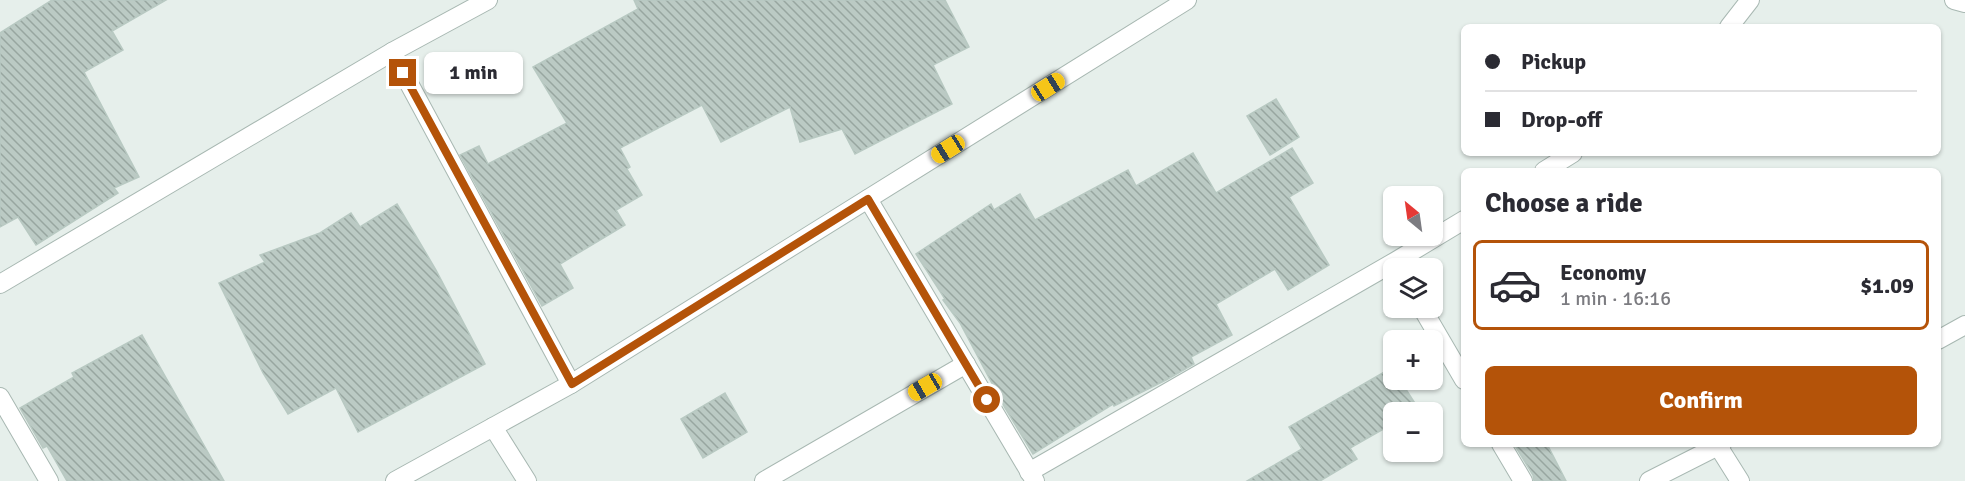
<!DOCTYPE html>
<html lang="en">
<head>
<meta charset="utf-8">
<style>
  :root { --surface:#fff; --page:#f2f2f3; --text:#2b2b33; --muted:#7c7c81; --line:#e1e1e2; --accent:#b45309 }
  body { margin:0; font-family:Signika,sans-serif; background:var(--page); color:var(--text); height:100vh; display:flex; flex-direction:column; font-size:22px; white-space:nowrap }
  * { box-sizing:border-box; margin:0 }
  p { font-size:20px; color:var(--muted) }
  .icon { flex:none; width:33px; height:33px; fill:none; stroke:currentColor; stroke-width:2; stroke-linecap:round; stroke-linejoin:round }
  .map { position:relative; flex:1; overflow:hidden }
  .side { position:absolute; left:1461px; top:168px; width:480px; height:279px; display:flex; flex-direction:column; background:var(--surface); border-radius:9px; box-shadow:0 2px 4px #0004 }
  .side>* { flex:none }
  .banner { position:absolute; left:1461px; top:24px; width:480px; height:132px; border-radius:9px; box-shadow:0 2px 4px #0004; display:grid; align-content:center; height:132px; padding:0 24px; background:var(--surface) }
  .needle { width:39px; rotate:331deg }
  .tools { position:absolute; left:1383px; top:186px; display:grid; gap:12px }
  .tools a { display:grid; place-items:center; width:60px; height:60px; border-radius:9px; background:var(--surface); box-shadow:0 2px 4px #0004; font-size:30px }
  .end { position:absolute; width:27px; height:27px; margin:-14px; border:8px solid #b45309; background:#fff; box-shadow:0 0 0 3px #fff }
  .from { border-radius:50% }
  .bubble { position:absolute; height:42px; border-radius:9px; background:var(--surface); box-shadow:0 2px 4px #0004; font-size:20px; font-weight:700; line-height:42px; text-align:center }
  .car { position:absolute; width:18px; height:36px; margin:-18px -9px; border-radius:8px; box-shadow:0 0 4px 2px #0007; background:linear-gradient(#f5c518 24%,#345 0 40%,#f5c518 0 76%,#345 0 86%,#f5c518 0) }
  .banner b { display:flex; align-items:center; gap:21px; height:57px; font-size:22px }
  .banner b+b { border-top:2px solid var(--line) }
  .banner i { width:15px; height:15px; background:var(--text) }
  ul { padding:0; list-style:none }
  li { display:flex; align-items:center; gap:18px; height:90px; margin:0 12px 9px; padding:0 12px; border:3px solid transparent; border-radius:9px }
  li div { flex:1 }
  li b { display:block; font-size:22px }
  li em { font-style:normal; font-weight:700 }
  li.current { border-color:var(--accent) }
  li>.icon { width:54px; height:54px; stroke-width:1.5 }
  h2 { padding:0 24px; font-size:27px; line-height:72px }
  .primary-button { display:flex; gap:12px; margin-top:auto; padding:12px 24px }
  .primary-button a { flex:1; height:69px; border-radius:9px; background:var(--accent); color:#fff; font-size:24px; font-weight:700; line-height:69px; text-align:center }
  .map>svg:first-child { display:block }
  .building { fill:url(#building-back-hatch); stroke:#b8c9c2; stroke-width:1.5 }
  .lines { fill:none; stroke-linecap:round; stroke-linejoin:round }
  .minor-casing { stroke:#a8b8b2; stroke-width:20 }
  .minor { stroke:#fff; stroke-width:18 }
  .route { stroke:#b45309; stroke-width:8 }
</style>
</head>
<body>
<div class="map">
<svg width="1965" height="481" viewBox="0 0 1965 481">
  <defs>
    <pattern id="building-back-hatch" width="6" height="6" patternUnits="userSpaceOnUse" patternTransform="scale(1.5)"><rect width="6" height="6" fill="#bbcac4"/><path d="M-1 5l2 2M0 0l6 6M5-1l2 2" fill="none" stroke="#98a6a0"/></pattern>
  </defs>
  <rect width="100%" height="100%" fill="#e6efeb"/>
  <g class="building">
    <polygon points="52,0 166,0 112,31 123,50 84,72 139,177 114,188 118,193 36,245 18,217 0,227 0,33"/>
    <polygon points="634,0 945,0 969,47 933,65 952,104 855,154 842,129 800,142 790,107 721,142 702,105 620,148 630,167 627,169 642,195 616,210 625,225 560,264 573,288 542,306 460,155 479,146 488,164 567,123 533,67 638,9"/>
    <polygon points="1276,99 1299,137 1270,155 1247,116"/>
    <polygon points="1292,148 1313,183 1289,197 1329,265 1288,290 1275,269 1216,304 1232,335 1191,357 1194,364 1166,380 1114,406 1113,404 1033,454 1005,408 960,323 943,300 945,299 916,254 991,204 994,210 1020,194 1035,220 1128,170 1136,186 1193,153 1216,193"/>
    <polygon points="397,204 436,270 485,364 358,432 336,388 288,414 263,373 219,283 265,262 260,255 320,233 351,213 360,227"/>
    <polygon points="142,335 224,481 67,481 47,446 43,448 20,408 74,377 72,373"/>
    <polygon points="1393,367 1394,380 1400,380 1418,408 1411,412 1394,412 1394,423 1350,448 1357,459 1320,481 1247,481 1302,449 1289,427"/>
    <polygon points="725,393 747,432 703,458 681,419"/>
    <polygon points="1514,444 1547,444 1566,481 1534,481 1533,475"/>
  </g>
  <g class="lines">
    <g class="minor-casing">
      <g id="minor">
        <polyline points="488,0 392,52 571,384"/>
        <polyline points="1954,0 1965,3"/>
        <polyline points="1729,27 1750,0"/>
        <polyline points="1544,171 1573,153"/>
        <polyline points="868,199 1035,481"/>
        <polyline points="0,284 392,52"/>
        <polyline points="1422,308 1464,380"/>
        <polyline points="1938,340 1965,325"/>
        <polyline points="0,397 49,481"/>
        <polyline points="493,427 527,481"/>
        <polyline points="1501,444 1523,481"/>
        <polyline points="1718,446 1740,481"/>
        <polyline points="1029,472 1396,261 1464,220"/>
        <polyline points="395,481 571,384 1187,0"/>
        <polyline points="764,481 966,364"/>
        <polyline points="1649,481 1722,444"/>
      </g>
    </g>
    <use href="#minor" class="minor"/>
  </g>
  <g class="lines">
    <polyline class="route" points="403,73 572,384 868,199 987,400"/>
  </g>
</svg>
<div class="tools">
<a><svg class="needle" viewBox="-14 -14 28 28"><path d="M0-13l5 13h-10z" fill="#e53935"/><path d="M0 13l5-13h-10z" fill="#7c7c81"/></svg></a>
<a><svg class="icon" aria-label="layers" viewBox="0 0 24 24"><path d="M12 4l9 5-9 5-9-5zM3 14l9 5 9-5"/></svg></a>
<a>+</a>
<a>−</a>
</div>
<i class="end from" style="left:987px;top:400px"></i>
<i class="end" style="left:403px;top:73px"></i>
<div class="bubble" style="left:424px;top:52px;width:99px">1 min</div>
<i class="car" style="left:1048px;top:87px;rotate:58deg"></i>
<i class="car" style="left:948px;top:149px;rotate:238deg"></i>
<i class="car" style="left:925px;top:387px;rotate:240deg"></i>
<div class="banner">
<b><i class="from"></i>Pickup</b>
<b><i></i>Drop-off</b>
</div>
<section class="side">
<h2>Choose a ride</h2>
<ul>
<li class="current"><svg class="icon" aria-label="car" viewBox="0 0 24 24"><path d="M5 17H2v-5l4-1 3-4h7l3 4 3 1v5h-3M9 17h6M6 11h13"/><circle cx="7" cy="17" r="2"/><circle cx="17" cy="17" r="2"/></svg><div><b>Economy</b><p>1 min · 16:16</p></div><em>$1.09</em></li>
</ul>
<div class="primary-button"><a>Confirm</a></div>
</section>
</div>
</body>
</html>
